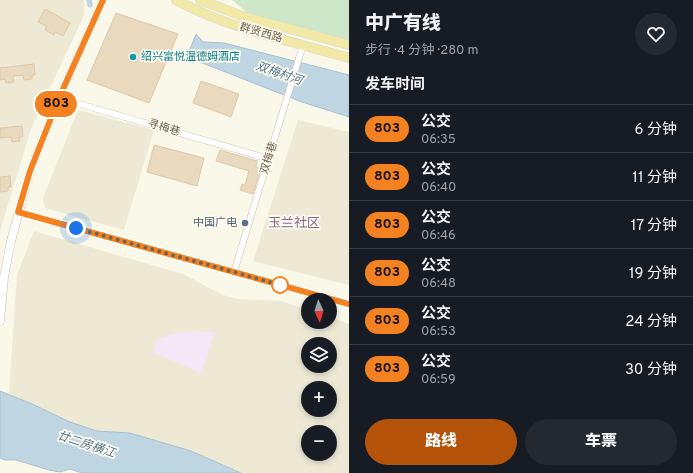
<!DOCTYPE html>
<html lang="zh">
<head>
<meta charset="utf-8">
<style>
  body { margin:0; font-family:Overpass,"Noto Sans SC",sans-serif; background:#242831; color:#f1f3f6; height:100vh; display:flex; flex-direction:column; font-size:15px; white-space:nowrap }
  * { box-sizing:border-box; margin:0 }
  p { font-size:13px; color:#9ea1a6 }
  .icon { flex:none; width:22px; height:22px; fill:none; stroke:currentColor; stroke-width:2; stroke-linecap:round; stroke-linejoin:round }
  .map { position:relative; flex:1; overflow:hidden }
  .panel { display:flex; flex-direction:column; background:#171b24; width:344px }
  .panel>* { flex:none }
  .badge { padding:0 8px; border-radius:13px; font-size:14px; line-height:26px }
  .needle { width:26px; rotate:176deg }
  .fabs { position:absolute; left:301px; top:293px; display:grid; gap:8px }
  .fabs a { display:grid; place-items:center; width:36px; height:36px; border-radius:50%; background:#171b24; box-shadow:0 2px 6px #0003; font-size:20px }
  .you { position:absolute; width:20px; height:20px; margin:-10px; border:3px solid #fff; border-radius:50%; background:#1a73e8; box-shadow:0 0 0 6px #1a73e833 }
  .map>.badge { position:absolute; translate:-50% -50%; box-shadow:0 0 0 2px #fff }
  h2 { padding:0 16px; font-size:15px; line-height:36px }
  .round { display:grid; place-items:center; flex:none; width:42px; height:42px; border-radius:21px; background:#242831 }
  .summary { display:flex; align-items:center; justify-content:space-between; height:68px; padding:0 16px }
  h1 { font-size:19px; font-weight:800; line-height:30px }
  .primary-button { display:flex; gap:8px; margin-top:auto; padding:8px 16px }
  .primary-button a { flex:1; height:46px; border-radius:24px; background:#b45309; color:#fff; font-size:16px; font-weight:800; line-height:46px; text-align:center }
  .primary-button a+a { background:#242831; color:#f1f3f6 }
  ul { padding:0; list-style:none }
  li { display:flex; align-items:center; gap:12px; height:48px; padding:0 16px; border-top:1px solid #363941 }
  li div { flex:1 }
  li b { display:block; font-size:15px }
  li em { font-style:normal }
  li .badge { min-width:44px; font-weight:700; text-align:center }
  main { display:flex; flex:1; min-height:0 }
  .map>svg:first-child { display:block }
  .residential { fill:#eee9d5; fill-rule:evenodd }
  .education { fill:#f5e6f7 }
  .green { fill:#cee7c9 }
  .water { fill:#bfd5e2; stroke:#a7c1d3 }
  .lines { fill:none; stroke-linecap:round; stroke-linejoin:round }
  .canal { stroke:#bfd5e2; stroke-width:5.5 }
  .building { fill:#e8d9bf; stroke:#dec9a6 }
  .street-casing { stroke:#c9c0ad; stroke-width:7 }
  .secondary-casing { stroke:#c9bfa9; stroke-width:9 }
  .primary-casing { stroke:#dad7d1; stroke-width:10 }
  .street { stroke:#fff; stroke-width:6 }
  .secondary { stroke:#fff; stroke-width:8 }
  .primary { stroke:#f2e9a9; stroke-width:9 }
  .street-bridge-casing { stroke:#c9c0ad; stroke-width:7; stroke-linecap:butt }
  .street-bridge { stroke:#fff; stroke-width:6 }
  .line-casing { stroke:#fff; stroke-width:9 }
  .line { stroke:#f58220; stroke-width:6 }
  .walk { stroke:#72644f; stroke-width:4; stroke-dasharray:0 7.2 }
  .culture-dot { fill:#0f9aa8; stroke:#fdfbef; stroke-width:1.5 }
  .service-dot { fill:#5c6f8a; stroke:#fdfbef; stroke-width:1.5 }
  .stop-dot { fill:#fff; stroke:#f58220; stroke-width:2 }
  .labels { text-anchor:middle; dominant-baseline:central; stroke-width:3.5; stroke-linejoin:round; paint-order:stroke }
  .street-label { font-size:11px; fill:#72644f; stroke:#fdfbef }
  .culture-label { font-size:11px; fill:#0d838f; stroke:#fdfbef; text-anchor:start }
  .service-label { font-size:11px; fill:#4e5e75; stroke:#fdfbef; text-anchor:end }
  .water-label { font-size:12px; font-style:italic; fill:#527790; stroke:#fdfbef }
  .quarter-label { font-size:13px; fill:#8b678e; stroke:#fdfbef }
</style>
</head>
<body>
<main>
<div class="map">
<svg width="349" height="473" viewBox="0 0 349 473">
  <rect width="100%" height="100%" fill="#faf8e9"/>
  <!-- residential -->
  <path class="residential" d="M 0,0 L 84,0 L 84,15 L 31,129 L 0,231 Z
    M 78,110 L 154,130 L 124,230 L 45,208 L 43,198 Z
    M 298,120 L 349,132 L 349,285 L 253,261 Z
    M 34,231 L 183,274 L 223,295 L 238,299 L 281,301 L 308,310 L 308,322 L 330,322 L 330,317 L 349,324 L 349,473 L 241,473 L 191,451 L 130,433 L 97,431 L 70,422 L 30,403 L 9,394 L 17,275 ZM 308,344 L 330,344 L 330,366 L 308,366 ZM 308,388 L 330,388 L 330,410 L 308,410 ZM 308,432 L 330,432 L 330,454 L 308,454 Z"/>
  <!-- education -->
  <path class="education" d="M 200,331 L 215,333 L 201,373 L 153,352 L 157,339 L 181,332 Z"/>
  <!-- green -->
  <path class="green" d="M 232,0 L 349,0 L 349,42 L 251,16 Z"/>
  <!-- water -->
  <path class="water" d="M 196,34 L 203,42 L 224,43 L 349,75 L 349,117 L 302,102 L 187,57 Z
    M 0,391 L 30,403 L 70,422 L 97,431 L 130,433 L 191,451 L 241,473 L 82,473 L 70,469 L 60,472 L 49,470 L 16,460 L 5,460 L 0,458 Z"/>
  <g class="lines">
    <!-- canal -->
    <path class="canal" d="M 89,0 L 90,5"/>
  </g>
  <!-- building -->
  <path class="building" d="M 45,9 L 70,23 L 63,36 L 55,32 L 54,35 L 45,30 L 47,26 L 38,22 Z
    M 116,13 L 178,34 L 149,103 L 87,80 Z
    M 34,64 L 35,75 L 32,75 L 32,79 L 24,80 L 23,75 L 13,76 L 14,82 L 6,83 L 5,79 L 0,80 L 0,68 Z
    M 201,81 L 239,94 L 231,117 L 193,103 Z
    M 22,126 L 23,137 L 19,137 L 20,141 L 12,142 L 11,137 L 0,138 L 0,128 Z
    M 154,145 L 204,158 L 197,186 L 147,172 Z
    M 220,150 L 257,161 L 256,167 L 261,169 L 253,194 L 240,190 L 242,184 L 245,185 L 249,171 L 216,161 Z
    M 10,176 L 11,187 L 8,187 L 8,191 L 0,192 L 0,177 Z"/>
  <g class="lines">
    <!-- street casing -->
    <g class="street-casing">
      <path id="street" d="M 299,58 L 303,45
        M 59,98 L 269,159
        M 18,212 L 349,304
        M 234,272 L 286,101"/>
    </g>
    <!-- secondary casing -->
    <g class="secondary-casing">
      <path id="secondary" d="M 0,321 L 4,277 L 11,241 L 30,171 L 59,98 L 103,0"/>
    </g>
    <!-- primary casing -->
    <g class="primary-casing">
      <path id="primary" d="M 176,0 C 230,29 291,41 349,58
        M 200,0 L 242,16 L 349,45"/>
    </g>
    <!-- street -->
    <use href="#street" class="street"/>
    <!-- secondary -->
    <use href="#secondary" class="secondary"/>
    <!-- primary -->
    <use href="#primary" class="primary"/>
    <!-- street-bridge casing -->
    <g class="street-bridge-casing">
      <path id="street-bridge" d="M 286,101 L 299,58"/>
    </g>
    <!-- street-bridge -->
    <use href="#street-bridge" class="street-bridge"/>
  </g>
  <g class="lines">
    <!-- line casing -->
    <g class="line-casing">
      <path id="line" d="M 103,0 L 59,98 L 30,171 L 18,212 L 349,304"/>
    </g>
    <!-- line -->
    <use href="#line" class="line"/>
    <!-- walk -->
    <path class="walk" d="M 76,228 L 280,285"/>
  </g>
  <!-- markers -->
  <circle class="culture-dot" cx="133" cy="57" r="4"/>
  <circle class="service-dot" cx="245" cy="223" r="4"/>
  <circle class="stop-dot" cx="280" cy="285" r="8"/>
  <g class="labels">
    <!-- street labels -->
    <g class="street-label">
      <text transform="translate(261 33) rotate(16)">群贤西路</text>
      <text transform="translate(164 128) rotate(16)">寻梅巷</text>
      <text transform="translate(269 158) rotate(-73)">双梅巷</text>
    </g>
    <!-- culture labels -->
    <g class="culture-label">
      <text x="141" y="57">绍兴富悦温德姆酒店</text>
    </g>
    <!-- service labels -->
    <g class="service-label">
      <text x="237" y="223">中国广电</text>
    </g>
    <!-- water labels -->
    <g class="water-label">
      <text transform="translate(279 74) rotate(19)">双梅村河</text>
      <text transform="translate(86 445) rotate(18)">廿二房横江</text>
    </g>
    <!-- quarter labels -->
    <g class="quarter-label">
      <text x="294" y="224">玉兰社区</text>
    </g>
  </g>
</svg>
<div class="fabs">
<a><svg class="needle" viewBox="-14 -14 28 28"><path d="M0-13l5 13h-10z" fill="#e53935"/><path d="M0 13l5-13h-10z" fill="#9ea1a6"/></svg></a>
<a><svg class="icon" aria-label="layers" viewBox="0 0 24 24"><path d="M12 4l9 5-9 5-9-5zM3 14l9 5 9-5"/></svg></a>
<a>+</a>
<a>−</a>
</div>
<div class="you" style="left:76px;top:228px"></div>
<b class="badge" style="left:56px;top:104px;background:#f58220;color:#111">803</b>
</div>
<section class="panel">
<div class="summary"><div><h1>中广有线</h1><p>步行 · 4 分钟 · 280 m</p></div><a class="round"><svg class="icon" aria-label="heart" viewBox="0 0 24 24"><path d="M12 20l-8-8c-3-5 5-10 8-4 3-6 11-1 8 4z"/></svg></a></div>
<h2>发车时间</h2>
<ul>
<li><span class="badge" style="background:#f58220;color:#111">803</span><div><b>公交</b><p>06:35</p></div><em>6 分钟</em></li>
<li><span class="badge" style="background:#f58220;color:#111">803</span><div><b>公交</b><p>06:40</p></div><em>11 分钟</em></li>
<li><span class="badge" style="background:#f58220;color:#111">803</span><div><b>公交</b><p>06:46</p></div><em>17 分钟</em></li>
<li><span class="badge" style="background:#f58220;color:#111">803</span><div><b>公交</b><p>06:48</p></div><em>19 分钟</em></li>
<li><span class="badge" style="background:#f58220;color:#111">803</span><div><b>公交</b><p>06:53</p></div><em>24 分钟</em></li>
<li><span class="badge" style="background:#f58220;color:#111">803</span><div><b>公交</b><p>06:59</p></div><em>30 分钟</em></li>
</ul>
<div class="primary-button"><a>路线</a><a>车票</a></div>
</section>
</main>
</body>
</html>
